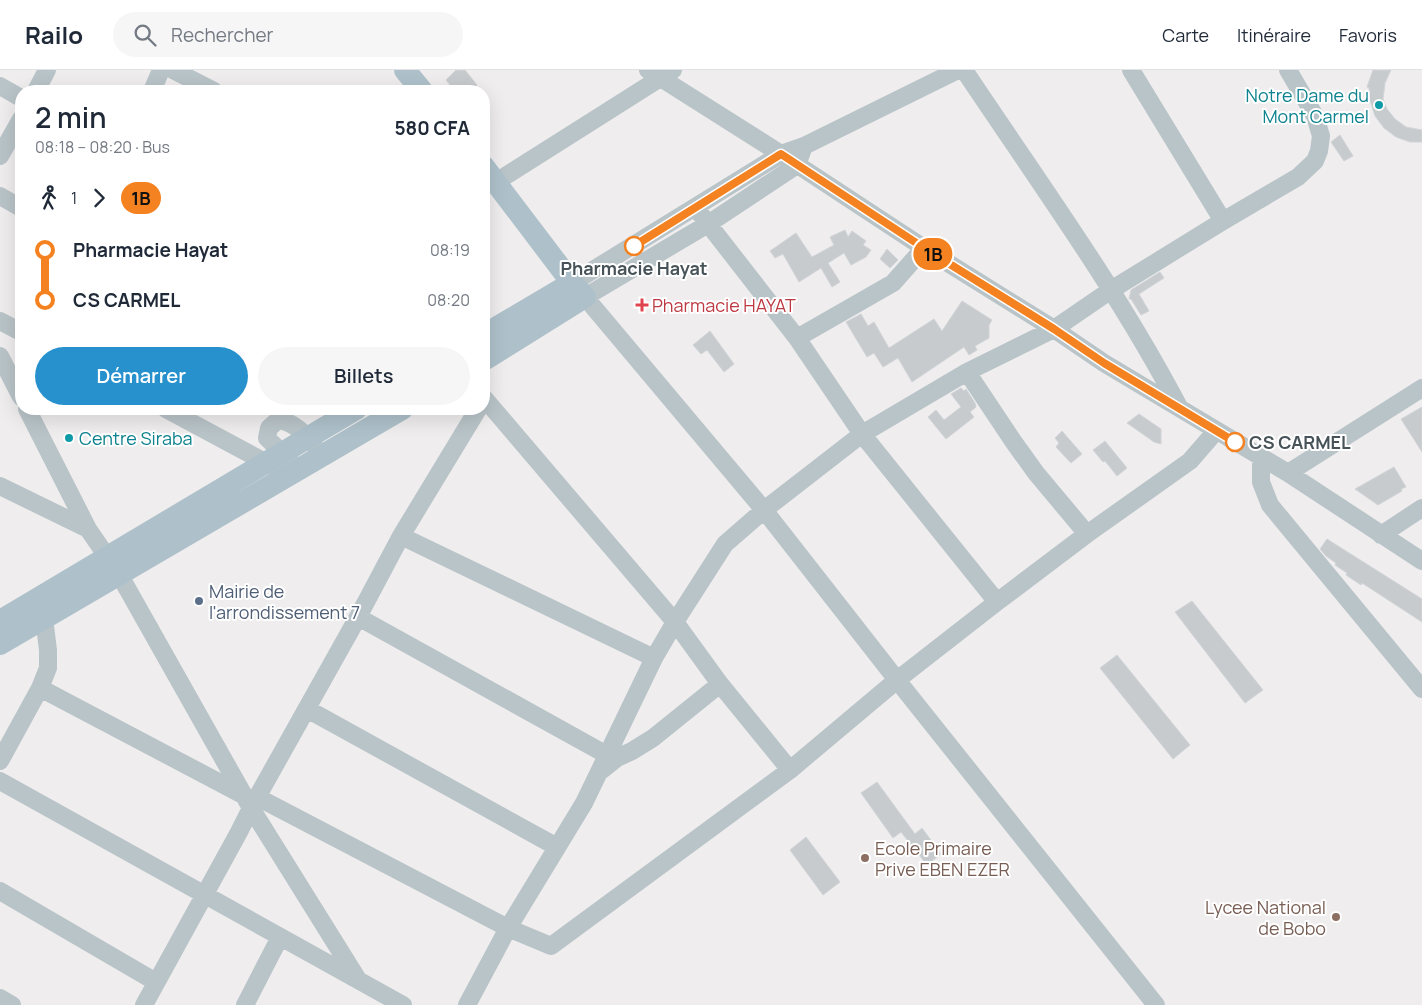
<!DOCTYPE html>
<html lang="fr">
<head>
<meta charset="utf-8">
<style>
  body { margin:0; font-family:Manrope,sans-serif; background:#f6f6f7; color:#1f2937; height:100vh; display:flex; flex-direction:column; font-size:19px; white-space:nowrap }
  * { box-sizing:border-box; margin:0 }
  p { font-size:16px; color:#747a83 }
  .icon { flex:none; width:28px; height:28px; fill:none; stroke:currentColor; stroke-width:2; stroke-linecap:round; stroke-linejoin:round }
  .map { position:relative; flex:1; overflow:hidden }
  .side { position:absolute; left:15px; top:15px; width:475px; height:330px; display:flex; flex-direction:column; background:#fff; border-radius:20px; box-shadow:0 5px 20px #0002 }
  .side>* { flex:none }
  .badge { padding:0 10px; border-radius:16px; font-size:18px; line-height:32px }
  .map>.badge { position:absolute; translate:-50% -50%; box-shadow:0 0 0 2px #fff }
  .legs { display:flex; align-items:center; gap:8px; height:55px; padding:0 20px; font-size:16px }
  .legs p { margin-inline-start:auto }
  .overview { display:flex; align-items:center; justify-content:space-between; height:85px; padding:0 20px }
  h1 { font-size:28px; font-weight:600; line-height:38px }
  .action { display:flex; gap:10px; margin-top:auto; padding:10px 20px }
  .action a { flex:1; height:58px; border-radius:30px; background:#2791ce; color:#fff; font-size:20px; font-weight:600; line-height:58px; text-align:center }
  .action a+a { background:#f6f6f7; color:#1f2937 }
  ul { padding:0 20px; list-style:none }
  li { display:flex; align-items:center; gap:18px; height:50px; font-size:19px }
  li i { display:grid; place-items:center; width:8px; height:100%; margin:0 6px; background:currentColor }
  li i::after { content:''; width:12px; height:12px; margin:-6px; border:4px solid; border-radius:50%; background:#fff }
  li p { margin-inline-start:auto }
  li:first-child i { background:linear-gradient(#0000 50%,currentColor 0) }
  li:last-child i { background:linear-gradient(currentColor 50%,#0000 0) }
  header { display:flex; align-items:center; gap:30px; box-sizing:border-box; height:70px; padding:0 25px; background:#fff; border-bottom:1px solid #e0e1e3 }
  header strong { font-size:24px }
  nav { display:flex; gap:28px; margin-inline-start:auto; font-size:18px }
  .search { width:350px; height:45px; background:#f6f6f7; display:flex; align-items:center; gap:12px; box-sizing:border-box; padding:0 18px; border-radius:28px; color:#747a83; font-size:19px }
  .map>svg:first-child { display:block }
  .building { fill:#c7cbce; stroke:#d1d4d8 }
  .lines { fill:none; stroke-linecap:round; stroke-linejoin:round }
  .minor { stroke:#b9c4c8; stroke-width:18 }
  .major { stroke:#aec1ca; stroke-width:22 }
  .line-1-casing { stroke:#fff; stroke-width:11 }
  .line-1 { stroke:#f58220; stroke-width:8 }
  .culture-dot { fill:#0f9aa8; stroke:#fff; stroke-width:2 }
  .stop-1-dot { fill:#fff; stroke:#f58220; stroke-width:2.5 }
  .health-dot { fill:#e0444e; stroke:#fff; stroke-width:2 }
  .service-dot { fill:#5c6f8a; stroke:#fff; stroke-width:2 }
  .education-dot { fill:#8d6e63; stroke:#fff; stroke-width:2 }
  .labels { text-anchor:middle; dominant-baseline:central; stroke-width:4; stroke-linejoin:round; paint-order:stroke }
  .culture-label { font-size:18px; fill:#0d838f; stroke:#fff; text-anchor:end }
  .stop-label { font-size:18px; font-weight:bold; fill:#475358; stroke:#fff }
  .health-label { font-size:18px; fill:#be3a42; stroke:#fff; text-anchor:start }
  .service-label { font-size:18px; fill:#4e5e75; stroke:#fff; text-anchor:start }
  .education-label { font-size:18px; fill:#785e54; stroke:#fff; text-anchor:start }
</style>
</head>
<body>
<header>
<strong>Railo</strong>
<div class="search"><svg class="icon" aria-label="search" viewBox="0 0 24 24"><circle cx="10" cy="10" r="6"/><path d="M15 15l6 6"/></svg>Rechercher</div>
<nav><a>Carte</a><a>Itinéraire</a><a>Favoris</a></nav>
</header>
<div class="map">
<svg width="1422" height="935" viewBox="0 0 1422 935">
  <rect width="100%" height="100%" fill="#efeded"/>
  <!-- building -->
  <path class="building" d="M 456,0 L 465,0 L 477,15 L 470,21 L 455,21 L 446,10 Z
    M 1373,0 L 1391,0 L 1385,13 L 1383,29 L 1387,39 L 1395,49 L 1406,57 L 1422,60 L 1422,72 L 1410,72 L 1396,67 L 1384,58 L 1375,46 L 1369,27 L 1369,18 L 1367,17 Z
    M 1340,65 L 1353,86 L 1344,91 L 1331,72 Z
    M 845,160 L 848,167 L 852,161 L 866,171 L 863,175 L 871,180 L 866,187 L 851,195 L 844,183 L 828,193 L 840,212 L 832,217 L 821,198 L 799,212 L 783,184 L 775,188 L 770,181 L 796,163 L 812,187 L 834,175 L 830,167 Z
    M 887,179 L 898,190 L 890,198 L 880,189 Z
    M 1160,202 L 1164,208 L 1139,224 L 1149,241 L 1141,245 L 1131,229 L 1129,229 L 1131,220 Z
    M 962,231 L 992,250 L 989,255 L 989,268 L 975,276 L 977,280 L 969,285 L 964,277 L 912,312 L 898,288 L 883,297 L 874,283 L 867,287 L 846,252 L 861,244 L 868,256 L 874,252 L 889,278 L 934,249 L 942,261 Z
    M 710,261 L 734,294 L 724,302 L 707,280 L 701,284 L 693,275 Z
    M 961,318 L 964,321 L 966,319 L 975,333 L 976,337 L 970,342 L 974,347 L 946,369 L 928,347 L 936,340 L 944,350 L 961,337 L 951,324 Z
    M 1422,337 L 1422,382 L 1401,349 Z
    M 1139,344 L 1161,359 L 1161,374 L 1154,372 L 1127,353 Z
    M 1062,361 L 1082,384 L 1071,393 L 1056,377 L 1059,373 L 1055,368 Z
    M 1105,371 L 1127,398 L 1117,406 L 1105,391 L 1103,392 L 1093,380 Z
    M 1394,397 L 1406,417 L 1401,419 L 1402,421 L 1378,435 L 1355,419 Z
    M 1327,469 L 1422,529 L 1422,552 L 1362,513 L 1361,515 L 1346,505 L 1347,503 L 1335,495 L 1336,493 L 1326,486 L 1320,479 Z
    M 1192,531 L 1263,620 L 1245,633 L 1175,542 Z
    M 1117,585 L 1190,675 L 1173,689 L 1100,598 Z
    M 877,712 L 915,764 L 922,758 L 941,784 L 927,795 L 901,762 L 893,768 L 861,723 Z
    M 806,767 L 840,812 L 823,825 L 790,780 Z"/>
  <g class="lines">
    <!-- minor -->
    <path class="minor" d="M 173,0 L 214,21
      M 648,0 L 781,84 L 924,178 L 1054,259 L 1104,293 L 1288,403 L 1422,491
      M 964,0 C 1038,111 1117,219 1179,337
      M 1131,0 L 1223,151
      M 0,16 L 21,28
      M 36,21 L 47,0
      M 152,21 L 161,0
      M 804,76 L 797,95 L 708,154 L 585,227 L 764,440 L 897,610 L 1156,935
      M 0,86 L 21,49
      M 496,112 L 673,0
      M 0,126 L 21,138
      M 695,137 L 797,268 L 862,364 L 997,532
      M 572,213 L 781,84 L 804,76 L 958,0
      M 0,251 L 21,262
      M 797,268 L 893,213 L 924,178
      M 0,286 L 21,327
      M 967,302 L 1013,371 L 1036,403 L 1087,464
      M 484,328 L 675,552 L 720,614 L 790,700
      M 27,339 L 88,459 L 119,504 L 251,738 L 357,908
      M 166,339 L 274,397
      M 1261,389 L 1261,412 L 1270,435 L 1422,619
      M 291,392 L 267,368 L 269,358 L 278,350 C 293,351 305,364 314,375
      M 1288,403 L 1422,318
      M 0,416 L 88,459
      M 1381,465 L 1422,438
      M 401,466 L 654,588
      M 358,547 L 607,685
      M 40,618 L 243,725
      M 307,639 L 557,777
      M 0,691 L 40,618 L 48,598 L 48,580 L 44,548
      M 602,700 L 617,688 L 632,681 L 653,668 L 720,614
      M 0,711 L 403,935
      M 257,727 L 508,858 L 551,876 L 790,700 L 897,610 L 997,532 L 1087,464 L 1190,391 L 1216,361
      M 0,821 L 156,912
      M 0,928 L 12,935
      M 144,935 L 239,762 L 251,738 L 358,547 L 401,466 L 478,339
      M 245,935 L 280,867
      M 467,935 L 508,858 L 584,733 L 654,588 L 675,552 L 725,474 L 764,440 L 862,364 L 967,302 L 1054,259 L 1111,220 L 1223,151 L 1298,107 L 1315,91 L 1319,81 L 1321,66 L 1315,46 L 1288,0"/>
    <!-- major -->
    <path class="major" d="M 405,0 L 422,21
      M 484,97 L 572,213 L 585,227 L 484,290
      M 484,265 L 572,213
      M 0,551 L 356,339
      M 0,574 L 402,339"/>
  </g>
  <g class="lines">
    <!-- line-1 casing -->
    <g class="line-1-casing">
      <path id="line-1" d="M 634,176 L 781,84 L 924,178 L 1054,259 L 1104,293 L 1235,372"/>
    </g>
    <!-- line-1 -->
    <use href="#line-1" class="line-1"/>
  </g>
  <!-- markers -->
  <g class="culture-dot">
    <circle cx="1379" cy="35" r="5"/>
    <circle cx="69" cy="368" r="5"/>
  </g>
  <g class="stop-1-dot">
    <circle cx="634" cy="176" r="9"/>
    <circle cx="1235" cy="372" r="9"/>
  </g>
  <path class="health-dot" d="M639.5 227.5h5v5h5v5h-5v5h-5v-5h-5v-5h5z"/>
  <circle class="service-dot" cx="199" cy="531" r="5"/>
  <g class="education-dot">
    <circle cx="865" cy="788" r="5"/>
    <circle cx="1336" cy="847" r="5"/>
  </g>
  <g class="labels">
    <!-- culture labels -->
    <g class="culture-label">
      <text x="1369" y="25">Notre Dame du<tspan x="1369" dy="21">Mont Carmel</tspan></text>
      <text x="79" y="368" text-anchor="start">Centre Siraba</text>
    </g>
    <!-- stop labels -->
    <g class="stop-label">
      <text x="634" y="198">Pharmacie Hayat</text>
      <text x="1249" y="372" text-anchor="start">CS CARMEL</text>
    </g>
    <!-- health labels -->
    <g class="health-label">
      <text x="652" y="235">Pharmacie HAYAT</text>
    </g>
    <!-- service labels -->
    <g class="service-label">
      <text x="209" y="521">Mairie de<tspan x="209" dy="21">l'arrondissement 7</tspan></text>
    </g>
    <!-- education labels -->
    <g class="education-label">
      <text x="875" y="778">Ecole Primaire<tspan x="875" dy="21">Prive EBEN EZER</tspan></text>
      <text x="1326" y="837" text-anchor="end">Lycee National<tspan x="1326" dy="21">de Bobo</tspan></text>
    </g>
  </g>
</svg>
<b class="badge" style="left:933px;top:184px;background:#f58220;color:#111">1B</b>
<section class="side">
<div class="overview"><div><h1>2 min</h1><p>08:18 – 08:20 · Bus</p></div><b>580 CFA</b></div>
<div class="legs"><svg class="icon" aria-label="walk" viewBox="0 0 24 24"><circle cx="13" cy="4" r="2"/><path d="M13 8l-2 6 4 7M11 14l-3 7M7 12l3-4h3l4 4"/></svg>1<svg class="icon" aria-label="forward" viewBox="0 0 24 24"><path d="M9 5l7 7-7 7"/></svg><b class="badge" style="background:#f58220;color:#111">1B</b></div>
<ul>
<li><i style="color:#f58220"></i><b>Pharmacie Hayat</b><p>08:19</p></li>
<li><i style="color:#f58220"></i><b>CS CARMEL</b><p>08:20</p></li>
</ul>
<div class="action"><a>Démarrer</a><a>Billets</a></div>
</section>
</div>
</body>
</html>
